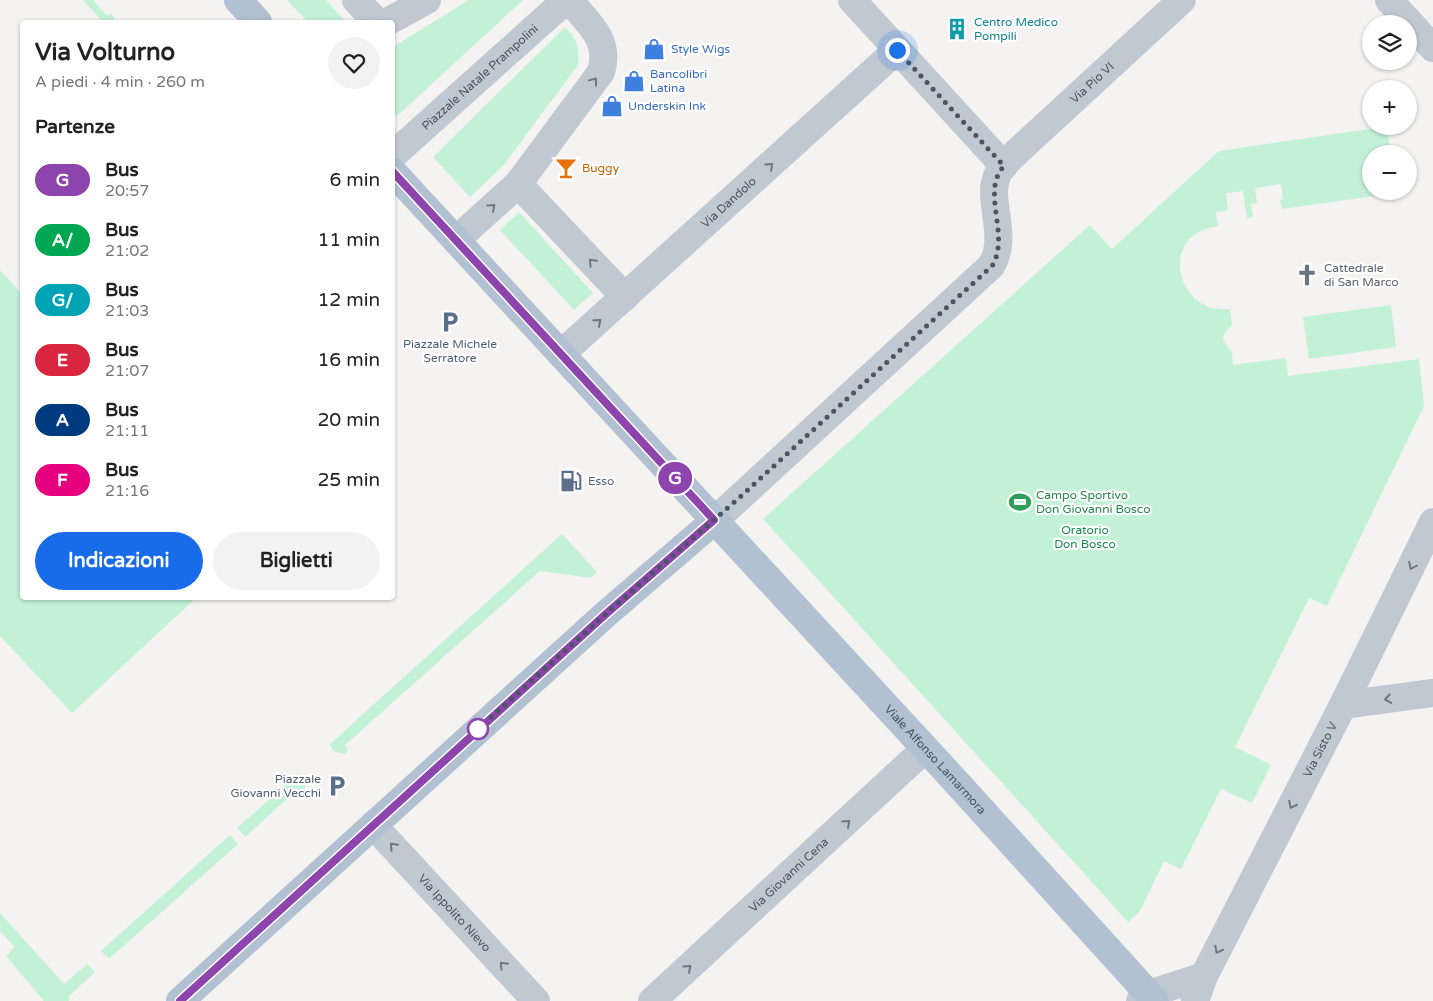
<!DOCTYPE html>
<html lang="it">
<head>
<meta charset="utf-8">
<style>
  body { margin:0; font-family:"Varela Round",sans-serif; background:#f2f2f2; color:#222; height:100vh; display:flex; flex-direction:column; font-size:19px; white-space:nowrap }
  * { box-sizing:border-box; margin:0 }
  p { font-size:16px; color:#767676 }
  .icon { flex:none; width:28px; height:28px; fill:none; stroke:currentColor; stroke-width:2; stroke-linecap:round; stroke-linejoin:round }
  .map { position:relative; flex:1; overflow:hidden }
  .side { position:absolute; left:20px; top:20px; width:375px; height:580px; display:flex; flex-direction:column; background:#fff; border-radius:5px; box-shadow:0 1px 4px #0004 }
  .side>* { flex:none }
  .badge { padding:0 10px; border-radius:16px; font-size:18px; line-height:32px }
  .buttons { position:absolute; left:1362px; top:15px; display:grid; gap:10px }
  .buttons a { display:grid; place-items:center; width:55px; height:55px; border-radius:50%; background:#fff; box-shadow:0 1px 4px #0004; font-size:25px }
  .you { position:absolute; width:25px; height:25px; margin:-12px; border:4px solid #fff; border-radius:50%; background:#1a73e8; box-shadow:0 0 0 8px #1a73e833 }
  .map>.badge { position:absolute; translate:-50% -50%; box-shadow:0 0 0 2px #fff }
  h2 { padding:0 15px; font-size:19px; line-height:45px }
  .round { display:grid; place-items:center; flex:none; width:52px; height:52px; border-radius:26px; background:#f2f2f2 }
  .summary { display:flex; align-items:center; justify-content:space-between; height:85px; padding:0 15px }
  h1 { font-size:24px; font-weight:700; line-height:38px }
  .cta { display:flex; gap:10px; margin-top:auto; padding:10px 15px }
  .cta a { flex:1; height:58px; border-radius:30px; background:#186ce9; color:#fff; font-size:20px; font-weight:700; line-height:58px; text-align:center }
  .cta a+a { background:#f2f2f2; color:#222 }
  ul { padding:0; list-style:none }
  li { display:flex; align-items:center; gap:15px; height:60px; padding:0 15px }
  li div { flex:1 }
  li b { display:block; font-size:19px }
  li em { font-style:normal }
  li .badge { min-width:55px; font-weight:700; text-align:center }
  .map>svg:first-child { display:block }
  .green { fill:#c2f1d6 }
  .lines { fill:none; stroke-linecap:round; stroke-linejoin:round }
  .minor { stroke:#c0c9d2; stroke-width:28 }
  .major { stroke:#b2c1d1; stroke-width:28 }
  .oneway { stroke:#6d7883 }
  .line-casing { stroke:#fff; stroke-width:11 }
  .line { stroke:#8e44ad; stroke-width:8 }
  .walk { stroke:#495561; stroke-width:5; stroke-dasharray:0 9 }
  .stop-dot { fill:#fff; stroke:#8e44ad; stroke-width:2.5 }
  .labels { text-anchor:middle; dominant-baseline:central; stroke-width:4.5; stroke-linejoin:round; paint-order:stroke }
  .culture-label { font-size:12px; fill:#0d838f; stroke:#fff; text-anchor:start }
  .shop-label { font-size:12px; fill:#366cbe; stroke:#fff; text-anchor:start }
  .street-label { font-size:12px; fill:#495561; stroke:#fff }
  .food-label { font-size:12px; fill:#c56008; stroke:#fff; text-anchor:start }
  .worship-label { font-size:12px; fill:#5b616d; stroke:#fff; text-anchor:start }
  .service-label { font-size:12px; fill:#4e5e75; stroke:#fff }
  .leisure-label { font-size:12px; fill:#27864d; stroke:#fff; text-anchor:start }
  .park-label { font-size:12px; fill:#168652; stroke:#fff }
</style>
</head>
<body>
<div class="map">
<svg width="1433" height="1001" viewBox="0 0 1433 1001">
  <rect width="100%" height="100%" fill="#f5f2f2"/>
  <!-- green -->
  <path class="green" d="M 83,0 L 93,0 L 107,16 L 111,13 L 116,22 L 103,22 Z
    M 287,0 L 326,0 L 346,22 L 308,22 Z
    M 469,0 L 523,0 L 397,116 L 393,111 L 393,47 Z
    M 565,27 C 578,40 579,48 578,65 L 503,166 L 470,197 L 433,157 Z
    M 1376,128 L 1376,130 L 1387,128 L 1391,154 L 1371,154 L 1371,191 L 1396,191 L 1396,193 L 1282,209 L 1280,200 L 1283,199 L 1281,184 L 1255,188 L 1257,203 L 1251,204 L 1253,217 L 1247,218 L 1243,191 L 1226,193 L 1228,211 L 1216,212 L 1218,226 C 1213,227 1207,228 1203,230 C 1163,247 1179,305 1218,309 C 1222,310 1226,309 1230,309 L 1232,325 L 1224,334 L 1223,340 L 1232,353 L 1233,365 L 1286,358 L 1288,376 L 1419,359 L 1424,406 L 1327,606 L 1309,598 L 1235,747 L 1271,765 L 1252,803 L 1221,789 L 1181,869 L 1164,861 L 1140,911 L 1128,922 L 763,519 L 1090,225 L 1112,249 L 1219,151 Z
    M 519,212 L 593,293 L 574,310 L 500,230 Z
    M 0,270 L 22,294 L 22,598 L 196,598 L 72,713 L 0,636 Z
    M 1391,305 L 1396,347 L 1309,359 L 1303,317 Z
    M 562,534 L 597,572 L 591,578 L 540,571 L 345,745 L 348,749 L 345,754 L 335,752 L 329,745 Z
    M 299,773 L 306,782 L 304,792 L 301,793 L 297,790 L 245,837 L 237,828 Z
    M 230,835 L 238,844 L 109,959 L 101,951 Z
    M 0,913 L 64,984 L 87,964 L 95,972 L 69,996 L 69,1001 L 44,1001 L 6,956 L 15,947 L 0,931 Z"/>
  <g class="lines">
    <!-- minor -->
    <g class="minor">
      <path d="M 356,0 L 377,22"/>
      <path d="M 852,0 L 1004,166"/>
      <path d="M 1389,0 L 1433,48"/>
      <path d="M 387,22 L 427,0"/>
      <path id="s1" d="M 392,156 L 566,0"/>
      <path d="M 518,184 L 625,297"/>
      <path d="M 456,240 L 518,184 L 601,72 C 611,40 588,23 569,0"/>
      <path id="s2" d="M 561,354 L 897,50"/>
      <path id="s3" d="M 714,521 L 991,266 C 1010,236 985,199 998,174 C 1002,165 1012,157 1019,150 L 1182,0"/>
      <path d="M 1343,705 L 1433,693"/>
      <path id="s4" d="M 373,825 L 536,1001"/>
      <path id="s5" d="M 652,1001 L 925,749"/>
      <path d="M 1140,1001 L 1148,994 L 1204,976"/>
      <path id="s6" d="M 1195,1001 L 1204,976 L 1343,705 L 1433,522"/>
    </g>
    <!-- major -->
    <g class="major">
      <path d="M 238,0 L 258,22"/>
      <path id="s7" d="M 392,171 L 948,773 L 1155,1001"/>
      <path d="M 180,1001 L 607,613 L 714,521"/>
    </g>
  </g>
  <!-- one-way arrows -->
  <defs><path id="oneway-chevron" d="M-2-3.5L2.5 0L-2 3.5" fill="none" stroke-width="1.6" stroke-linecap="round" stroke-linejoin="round" transform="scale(1.25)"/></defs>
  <g class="oneway">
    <use href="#oneway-chevron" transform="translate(594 81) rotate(-53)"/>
    <use href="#oneway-chevron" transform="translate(770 166) rotate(-42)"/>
    <use href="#oneway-chevron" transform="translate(492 207) rotate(-42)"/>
    <use href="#oneway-chevron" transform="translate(592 262) rotate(-134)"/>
    <use href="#oneway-chevron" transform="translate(598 322) rotate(-41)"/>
    <use href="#oneway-chevron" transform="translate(1412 566) rotate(116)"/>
    <use href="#oneway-chevron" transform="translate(1388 699) rotate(172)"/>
    <use href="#oneway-chevron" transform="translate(1292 805) rotate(117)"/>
    <use href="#oneway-chevron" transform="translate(847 823) rotate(-42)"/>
    <use href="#oneway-chevron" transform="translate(393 846) rotate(-133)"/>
    <use href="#oneway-chevron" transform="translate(1218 950) rotate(117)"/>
    <use href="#oneway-chevron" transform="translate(503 965) rotate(-133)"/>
    <use href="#oneway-chevron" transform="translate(688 968) rotate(-42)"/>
  </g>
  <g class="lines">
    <!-- line casing -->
    <g class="line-casing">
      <path id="line" d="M 180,1001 L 607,613 L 714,520 L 392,171"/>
    </g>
    <!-- line -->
    <use href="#line" class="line"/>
    <!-- walk -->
    <path class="walk" d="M 478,729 L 607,613 L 739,498 L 992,266 C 1011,235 980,192 1004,166 L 897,50"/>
  </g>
  <!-- icons -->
  <defs>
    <g id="building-bare" transform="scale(1.725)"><path d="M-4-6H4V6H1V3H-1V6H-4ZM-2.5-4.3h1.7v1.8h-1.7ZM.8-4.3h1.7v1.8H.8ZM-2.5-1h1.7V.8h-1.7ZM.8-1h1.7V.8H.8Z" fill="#0f9aa8" stroke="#fff" stroke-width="2.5" paint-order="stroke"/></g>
    <g id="shop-bare" transform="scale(1.725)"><path d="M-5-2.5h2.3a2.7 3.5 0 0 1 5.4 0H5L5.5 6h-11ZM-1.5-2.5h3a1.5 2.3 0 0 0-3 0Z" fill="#3f7fe0" stroke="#fff" stroke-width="2.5" paint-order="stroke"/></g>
    <g id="bar-bare" transform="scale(1.725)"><path d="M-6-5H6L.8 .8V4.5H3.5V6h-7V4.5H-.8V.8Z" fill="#e8710a" stroke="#fff" stroke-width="2.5" paint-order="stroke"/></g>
    <g id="church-bare" transform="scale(1.725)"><path d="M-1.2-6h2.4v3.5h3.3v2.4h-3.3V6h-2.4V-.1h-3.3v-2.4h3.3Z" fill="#6b7280" stroke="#fff" stroke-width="2.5" paint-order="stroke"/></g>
    <g id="parking-bare" transform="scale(1.725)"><path d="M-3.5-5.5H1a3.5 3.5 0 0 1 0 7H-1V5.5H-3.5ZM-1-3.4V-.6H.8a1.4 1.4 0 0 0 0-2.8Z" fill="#5c6f8a" stroke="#fff" stroke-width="2.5" paint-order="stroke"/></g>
    <g id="fuel-bare" transform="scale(1.725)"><path d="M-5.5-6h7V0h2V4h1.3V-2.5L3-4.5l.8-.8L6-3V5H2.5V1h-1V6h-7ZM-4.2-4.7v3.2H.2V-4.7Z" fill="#5c6f8a" stroke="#fff" stroke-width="2.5" paint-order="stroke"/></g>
    <g id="stadium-bare" transform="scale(1.725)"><path d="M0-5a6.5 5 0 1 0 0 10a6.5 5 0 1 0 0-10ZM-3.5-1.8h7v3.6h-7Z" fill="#2e9e5b" stroke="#fff" stroke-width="2.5" paint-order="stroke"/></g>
  </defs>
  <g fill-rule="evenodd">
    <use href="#building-bare" x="957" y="29"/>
    <use href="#shop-bare" x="654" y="49"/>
    <use href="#shop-bare" x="634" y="81"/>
    <use href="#shop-bare" x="612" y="106"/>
    <use href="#bar-bare" x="566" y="168"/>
    <use href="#church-bare" x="1307" y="275"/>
    <use href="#parking-bare" x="450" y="322"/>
    <use href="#fuel-bare" x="571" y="481"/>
    <use href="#stadium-bare" x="1020" y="502"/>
    <use href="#parking-bare" x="337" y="786"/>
  </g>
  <!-- markers -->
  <circle class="stop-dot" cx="478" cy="729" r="10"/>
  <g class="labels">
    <!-- culture labels -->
    <g class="culture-label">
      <text x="974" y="22">Centro Medico<tspan x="974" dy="14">Pompili</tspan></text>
    </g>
    <!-- shop labels -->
    <g class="shop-label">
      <text x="671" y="49">Style Wigs</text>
      <text x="650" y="74">Bancolibri<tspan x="650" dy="14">Latina</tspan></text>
      <text x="628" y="106">Underskin Ink</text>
    </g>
    <!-- street labels -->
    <g class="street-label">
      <text stroke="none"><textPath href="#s1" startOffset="118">Piazzale Natale Prampolini</textPath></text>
      <text stroke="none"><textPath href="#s3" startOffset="602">Via Pio VI</textPath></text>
      <text stroke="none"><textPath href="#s2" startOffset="226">Via Dandolo</textPath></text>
      <text stroke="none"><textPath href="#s6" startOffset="281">Via Sisto V</textPath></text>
      <text stroke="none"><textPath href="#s7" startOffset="801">Viale Alfonso Lamarmora</textPath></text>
      <text stroke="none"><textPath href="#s5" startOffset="186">Via Giovanni Cena</textPath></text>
      <text stroke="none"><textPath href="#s4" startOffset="120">Via Ippolito Nievo</textPath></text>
    </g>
    <!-- food labels -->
    <g class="food-label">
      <text x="582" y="168">Buggy</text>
    </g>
    <!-- worship labels -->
    <g class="worship-label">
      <text x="1324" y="268">Cattedrale<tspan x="1324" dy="14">di San Marco</tspan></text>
    </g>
    <!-- service labels -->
    <g class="service-label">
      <text x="450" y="344">Piazzale Michele<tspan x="450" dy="14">Serratore</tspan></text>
      <text x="588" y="481" text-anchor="start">Esso</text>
      <text x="321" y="779" text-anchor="end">Piazzale<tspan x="321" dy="14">Giovanni Vecchi</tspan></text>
    </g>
    <!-- leisure labels -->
    <g class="leisure-label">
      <text x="1036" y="495">Campo Sportivo<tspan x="1036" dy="14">Don Giovanni Bosco</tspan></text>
    </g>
    <!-- park labels -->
    <g class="park-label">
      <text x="1085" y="530">Oratorio<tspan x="1085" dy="14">Don Bosco</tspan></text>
    </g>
  </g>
</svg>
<div class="buttons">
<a><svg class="icon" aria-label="layers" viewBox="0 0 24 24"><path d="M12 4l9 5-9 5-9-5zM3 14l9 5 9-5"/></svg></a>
<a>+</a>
<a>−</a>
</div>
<div class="you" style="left:897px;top:50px"></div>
<b class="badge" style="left:675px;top:478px;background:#8e44ad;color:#fff">G</b>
<section class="side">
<div class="summary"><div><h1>Via Volturno</h1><p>A piedi · 4 min · 260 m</p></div><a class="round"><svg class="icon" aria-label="heart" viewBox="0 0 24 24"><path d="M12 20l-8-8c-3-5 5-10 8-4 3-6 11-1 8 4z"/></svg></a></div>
<h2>Partenze</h2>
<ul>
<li><span class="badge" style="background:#8e44ad;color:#fff">G</span><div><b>Bus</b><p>20:57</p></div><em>6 min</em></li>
<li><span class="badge" style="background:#00a651;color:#fff">A/</span><div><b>Bus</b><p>21:02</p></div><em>11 min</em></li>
<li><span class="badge" style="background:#00a3b4;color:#fff">G/</span><div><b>Bus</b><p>21:03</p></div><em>12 min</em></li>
<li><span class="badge" style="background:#d7263d;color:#fff">E</span><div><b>Bus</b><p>21:07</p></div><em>16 min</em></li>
<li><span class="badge" style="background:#003b80;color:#fff">A</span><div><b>Bus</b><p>21:11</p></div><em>20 min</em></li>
<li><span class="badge" style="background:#e6007e;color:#fff">F</span><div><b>Bus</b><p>21:16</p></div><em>25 min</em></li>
</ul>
<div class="cta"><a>Indicazioni</a><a>Biglietti</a></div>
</section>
</div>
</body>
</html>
